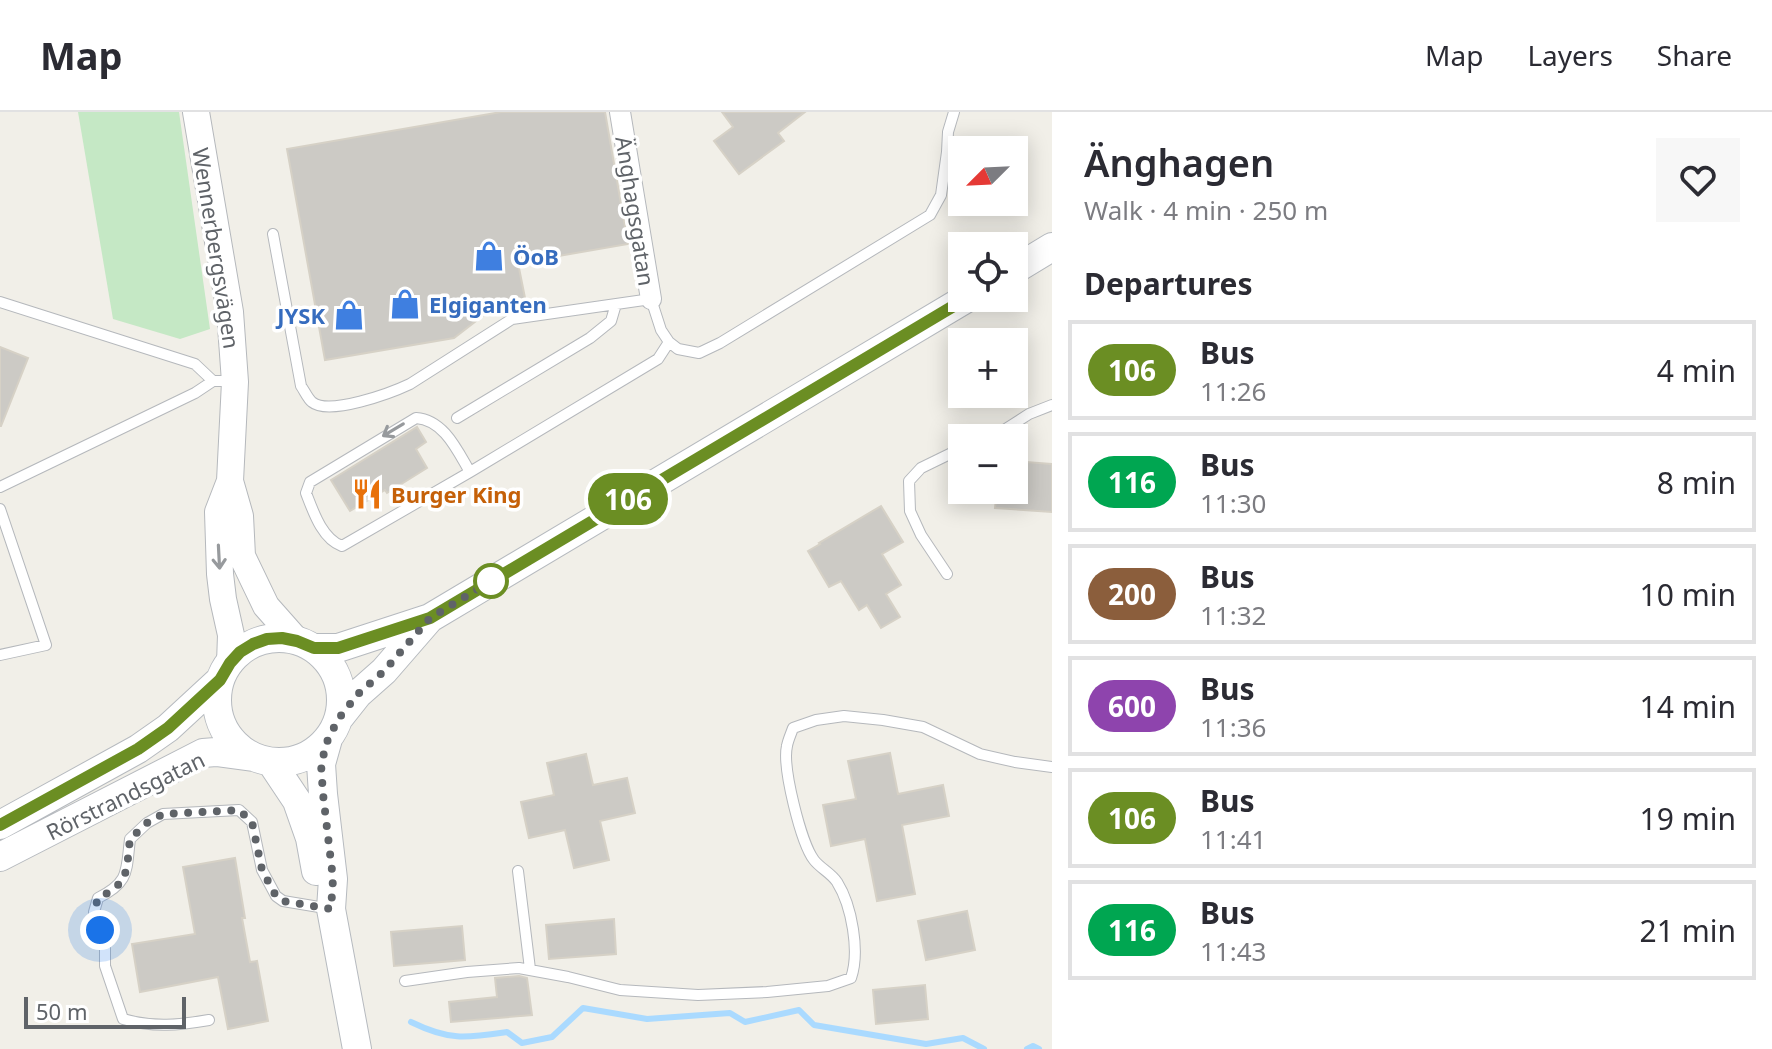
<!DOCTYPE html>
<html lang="en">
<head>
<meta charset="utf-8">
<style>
  body { margin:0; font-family:"Noto Sans",sans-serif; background:#f7f7f7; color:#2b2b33; height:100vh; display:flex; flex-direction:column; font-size:30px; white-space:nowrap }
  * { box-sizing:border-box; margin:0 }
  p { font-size:26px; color:#7c7c81 }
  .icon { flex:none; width:44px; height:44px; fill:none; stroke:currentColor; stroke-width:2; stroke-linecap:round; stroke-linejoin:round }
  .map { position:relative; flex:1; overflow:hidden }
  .sheet { display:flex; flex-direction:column; background:#fff; width:720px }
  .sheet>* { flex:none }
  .badge { padding:0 16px; border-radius:26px; font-size:28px; line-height:52px }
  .needle { width:52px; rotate:246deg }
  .buttons { position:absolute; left:948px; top:24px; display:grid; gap:16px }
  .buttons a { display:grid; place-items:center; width:80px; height:80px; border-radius:0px; background:#fff; box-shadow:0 4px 20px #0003; font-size:40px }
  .scale { position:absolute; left:24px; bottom:20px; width:162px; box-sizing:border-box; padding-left:8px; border:4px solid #5f6368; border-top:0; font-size:22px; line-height:28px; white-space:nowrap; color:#5f6368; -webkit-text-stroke:6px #fff; paint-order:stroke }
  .you { position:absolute; width:40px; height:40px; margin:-20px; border:6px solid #fff; border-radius:50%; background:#1a73e8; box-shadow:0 0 0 12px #1a73e833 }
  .map>.badge { position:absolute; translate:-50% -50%; box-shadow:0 0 0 4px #fff }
  h2 { padding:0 32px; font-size:30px; line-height:72px }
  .round { display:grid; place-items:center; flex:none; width:84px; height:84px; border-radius:0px; background:#f7f7f7 }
  .summary { display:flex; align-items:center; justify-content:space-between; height:136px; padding:0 32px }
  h1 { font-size:38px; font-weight:600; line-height:60px }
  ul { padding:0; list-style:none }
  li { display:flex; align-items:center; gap:24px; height:100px; margin:0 16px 12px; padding:0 16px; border:4px solid #e1e1e2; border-radius:0px }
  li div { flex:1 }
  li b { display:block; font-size:30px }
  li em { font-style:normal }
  li .badge { min-width:88px; font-weight:700; text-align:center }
  header { display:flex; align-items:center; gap:48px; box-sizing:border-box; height:112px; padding:0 40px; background:#fff; border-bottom:2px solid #e1e1e2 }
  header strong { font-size:38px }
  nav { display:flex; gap:44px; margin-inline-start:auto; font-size:28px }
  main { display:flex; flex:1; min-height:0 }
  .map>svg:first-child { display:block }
  .green { fill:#c5e8c5 }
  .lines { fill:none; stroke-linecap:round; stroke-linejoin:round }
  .stream { stroke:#aadaff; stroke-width:6 }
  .building { fill:#cccac5; stroke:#d6d1c6; stroke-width:2 }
  .service-casing { stroke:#b5b8bc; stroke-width:12 }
  .minor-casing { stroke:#b5b8bc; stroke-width:22 }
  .tertiary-casing { stroke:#b5b8bc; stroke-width:28 }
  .secondary-casing { stroke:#b6babf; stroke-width:30 }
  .service { stroke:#fff; stroke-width:10 }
  .minor { stroke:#fff; stroke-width:20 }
  .tertiary { stroke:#fff; stroke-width:26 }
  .secondary { stroke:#fff; stroke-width:28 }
  .oneway { stroke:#979a9d }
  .line-casing { stroke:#fff; stroke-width:18 }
  .line { stroke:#6b8e23; stroke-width:12 }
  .walk { stroke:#5f6368; stroke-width:8; stroke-dasharray:0 14.4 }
  .stop-dot { fill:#fff; stroke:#6b8e23; stroke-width:4 }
  .labels { text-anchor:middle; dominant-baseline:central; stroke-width:7; stroke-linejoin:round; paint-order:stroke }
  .street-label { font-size:22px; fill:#5f6368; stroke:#fff }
  .shop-label { font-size:22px; font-weight:bold; fill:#366cbe; stroke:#fff; text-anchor:start }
  .food-label { font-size:22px; font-weight:bold; fill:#c56008; stroke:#fff; text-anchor:start }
</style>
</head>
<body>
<header>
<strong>Map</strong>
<nav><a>Map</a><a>Layers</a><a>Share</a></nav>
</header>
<main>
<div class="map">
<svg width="1052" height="937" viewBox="0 0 1052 937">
  <rect width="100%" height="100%" fill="#f1efe8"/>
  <!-- green -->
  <path class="green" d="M 78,0 L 179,0 L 210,217 L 180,227 L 113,207 Z"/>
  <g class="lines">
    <!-- stream -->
    <path class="stream" d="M 411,910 C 450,929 466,926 507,920 L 522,931 L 552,925 L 583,896 L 647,907 L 730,901 L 745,910 L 799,898 L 814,913 L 926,932 L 963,926 L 984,937
      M 1027,937 L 1033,934 L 1039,937"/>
  </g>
  <!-- building -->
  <path class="building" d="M 501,0 L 605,0 L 628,132 L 518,151 L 526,191 L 493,196 L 454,226 L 325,248 L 287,37 Z
    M 722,0 L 805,0 L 778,21 L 784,29 L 739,62 L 714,29 L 733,15 Z
    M 0,235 L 28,246 L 1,314 L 0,314 Z
    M 417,315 L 426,330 L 416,337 L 427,356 L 387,381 L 385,378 L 350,399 L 331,368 Z
    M 1014,349 L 1052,352 L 1052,400 L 995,396 L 997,378 L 1014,378 Z
    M 881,394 L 903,430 L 882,442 L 901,473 L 886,482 L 900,505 L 881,516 L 867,493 L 859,498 L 841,469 L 829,475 L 808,439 L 820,432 L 819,431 Z
    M 890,641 L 898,682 L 943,673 L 949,704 L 902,713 L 915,782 L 877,789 L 865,727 L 831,734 L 823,693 L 856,687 L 848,649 Z
    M 586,642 L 593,673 L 627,666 L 635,701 L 600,709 L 609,748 L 574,756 L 565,718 L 529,726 L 521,690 L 554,683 L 547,651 Z
    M 235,746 L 245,806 L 242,806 L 250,850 L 257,849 L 268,909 L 228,917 L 218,865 L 140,880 L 132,832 L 195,822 L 183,755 Z
    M 967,799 L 975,838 L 926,848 L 918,809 Z
    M 614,807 L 616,842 L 549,847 L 546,813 Z
    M 462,814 L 465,848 L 394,854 L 391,820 Z
    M 519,864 L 527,866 L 532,903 L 451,910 L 449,890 L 497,885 L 495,866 Z
    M 925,873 L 928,907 L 876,912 L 873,878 Z"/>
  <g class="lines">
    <!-- service casing -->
    <g class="service-casing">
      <path id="service" d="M 273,122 L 301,274 C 304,278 308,287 312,290 C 329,304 391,281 410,272 L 512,207 L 651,187 L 661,218 L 669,230 L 678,237 L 699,241 L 720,231 L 930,103 L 941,83 L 947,40 L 948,20 L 954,0
        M 0,190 L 195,252 L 213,269
        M 457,306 L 590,226 L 611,209 L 616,192
        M 987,326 L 1001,320 L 1029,302 L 1052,293
        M 470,360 C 457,338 444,308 416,306 L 310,370 L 306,381 C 313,399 322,427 342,434 L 470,360 L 658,247 L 669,230
        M 0,375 L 195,281 L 213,269 L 233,269
        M 0,397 L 46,533 L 0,543
        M 947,462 L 921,423 L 910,399 L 909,369 L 921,356 L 962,336
        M 518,759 L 530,857
        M 405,869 L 467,860 L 519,856 L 568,865 L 620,878 L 698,883 L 767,880 L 828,874 L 851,866 C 860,840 852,794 837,770 C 831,761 820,756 814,748 C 801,731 782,655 787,634 C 788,628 791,622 793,616 L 816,608 L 844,604 L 883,608 L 923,615 L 980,642 L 1015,650 L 1052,655
        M 209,908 C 179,913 154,916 123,907 L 105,854 L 105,836 L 94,800 L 98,786 C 130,770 126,759 130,727 L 147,711 L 163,702 L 239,698 L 252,710 L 262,758 L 276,784 L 283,789 L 331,797"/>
    </g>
    <!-- minor casing -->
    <g class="minor-casing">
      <path id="minor" d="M 620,0 L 651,187"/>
    </g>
    <!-- tertiary casing -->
    <g class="tertiary-casing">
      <path id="tertiary" d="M 196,0 L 230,200 L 235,270 L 230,369 L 240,404 L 242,444 L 266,494 L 297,529
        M 230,551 L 231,523 L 223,487 L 220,462 L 218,400 L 230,369"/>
    </g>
    <!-- secondary casing -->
    <g class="secondary-casing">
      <path id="secondary" d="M 1014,158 L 1052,135
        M217 588a62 62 0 1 1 124 0a62 62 0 1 1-124 0Z
        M 314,536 L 338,536 L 430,506 L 967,186
        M 339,606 L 358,582 L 384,559 L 430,506
        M 328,627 L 321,652 L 323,682 L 333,767 L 331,797 L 357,937
        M 271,650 L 297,689 L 310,726 L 316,759
        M 0,713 L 138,637 L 168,616 L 220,568
        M 0,745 L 203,641 L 216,640 L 253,645"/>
    </g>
    <!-- service -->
    <use href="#service" class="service"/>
    <!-- minor -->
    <use href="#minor" class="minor"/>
    <!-- tertiary -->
    <use href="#tertiary" class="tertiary"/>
    <!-- secondary -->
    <use href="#secondary" class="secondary"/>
  </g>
  <!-- one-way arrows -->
  <defs><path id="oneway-shaft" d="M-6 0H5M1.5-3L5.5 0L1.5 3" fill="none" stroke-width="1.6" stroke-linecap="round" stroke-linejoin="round" transform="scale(2)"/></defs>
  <g class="oneway">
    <use href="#oneway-shaft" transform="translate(393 318) rotate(149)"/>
    <use href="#oneway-shaft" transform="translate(219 445) rotate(87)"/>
  </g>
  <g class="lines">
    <!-- line casing -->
    <g class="line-casing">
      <path id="line" d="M 0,713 L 138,637 L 168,616 L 220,568 L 230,551 L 240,540 L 253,532 L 267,527 L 282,526 L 297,529 L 314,536 L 338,536 L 430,506 L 967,186"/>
    </g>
    <!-- line -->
    <use href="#line" class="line"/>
    <!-- walk -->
    <path class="walk" d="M 100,818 L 94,800 L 98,786 C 130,771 126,759 130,727 L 147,711 L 163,702 L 239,698 L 252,710 L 262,758 L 276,784 L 283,789 L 331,797 L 333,767 L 323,682 L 321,652 L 328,627 L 339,606 L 358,582 L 384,559 L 430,506 L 503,462 L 491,469"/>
  </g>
  <!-- icons -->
  <defs>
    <g id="shop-bare" transform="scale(2.4)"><path d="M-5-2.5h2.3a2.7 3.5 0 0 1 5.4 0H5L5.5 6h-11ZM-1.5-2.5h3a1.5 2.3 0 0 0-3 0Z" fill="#3f7fe0" stroke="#fff" stroke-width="2.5" paint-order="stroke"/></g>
    <g id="restaurant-bare" transform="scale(2.4)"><path d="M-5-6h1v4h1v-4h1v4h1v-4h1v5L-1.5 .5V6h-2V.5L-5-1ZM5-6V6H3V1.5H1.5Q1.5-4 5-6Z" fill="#e8710a" stroke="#fff" stroke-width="2.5" paint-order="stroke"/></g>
  </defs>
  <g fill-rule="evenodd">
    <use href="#shop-bare" x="489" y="144"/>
    <use href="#shop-bare" x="405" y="192"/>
    <use href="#shop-bare" x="349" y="203"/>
    <use href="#restaurant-bare" x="367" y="382"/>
  </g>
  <!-- markers -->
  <circle class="stop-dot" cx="491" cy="469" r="16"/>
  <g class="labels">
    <!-- street labels -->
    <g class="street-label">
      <text transform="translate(636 99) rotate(81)">Änghagsgatan</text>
      <text transform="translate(217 136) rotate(81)">Wennerbergsvägen</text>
      <text transform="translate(125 683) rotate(-26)">Rörstrandsgatan</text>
    </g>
    <!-- shop labels -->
    <g class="shop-label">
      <text x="513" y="144">ÖoB</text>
      <text x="429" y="192">Elgiganten</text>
      <text x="325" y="203" text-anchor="end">JYSK</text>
    </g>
    <!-- food labels -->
    <g class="food-label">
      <text x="391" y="382">Burger King</text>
    </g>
  </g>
</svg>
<div class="buttons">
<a><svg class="needle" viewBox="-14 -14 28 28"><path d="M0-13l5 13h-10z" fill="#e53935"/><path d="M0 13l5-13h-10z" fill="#7c7c81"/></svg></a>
<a><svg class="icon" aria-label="locate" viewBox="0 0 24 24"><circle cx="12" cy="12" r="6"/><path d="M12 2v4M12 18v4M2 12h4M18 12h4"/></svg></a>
<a>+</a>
<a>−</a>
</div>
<div class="scale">50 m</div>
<div class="you" style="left:100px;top:818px"></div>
<b class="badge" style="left:628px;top:387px;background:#6b8e23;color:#fff">106</b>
</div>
<section class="sheet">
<div class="summary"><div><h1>Änghagen</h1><p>Walk · 4 min · 250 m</p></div><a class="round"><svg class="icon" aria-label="heart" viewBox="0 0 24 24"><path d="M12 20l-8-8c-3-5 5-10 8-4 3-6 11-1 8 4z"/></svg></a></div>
<h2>Departures</h2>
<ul>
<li><span class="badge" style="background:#6b8e23;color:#fff">106</span><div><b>Bus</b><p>11:26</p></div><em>4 min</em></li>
<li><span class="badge" style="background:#00a651;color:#fff">116</span><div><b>Bus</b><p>11:30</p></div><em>8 min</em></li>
<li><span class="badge" style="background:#8b5e3c;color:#fff">200</span><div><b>Bus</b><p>11:32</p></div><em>10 min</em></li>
<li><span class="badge" style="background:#8e44ad;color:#fff">600</span><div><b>Bus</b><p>11:36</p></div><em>14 min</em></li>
<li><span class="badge" style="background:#6b8e23;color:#fff">106</span><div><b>Bus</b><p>11:41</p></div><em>19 min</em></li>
<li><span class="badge" style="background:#00a651;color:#fff">116</span><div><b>Bus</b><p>11:43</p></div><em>21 min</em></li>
</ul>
</section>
</main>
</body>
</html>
